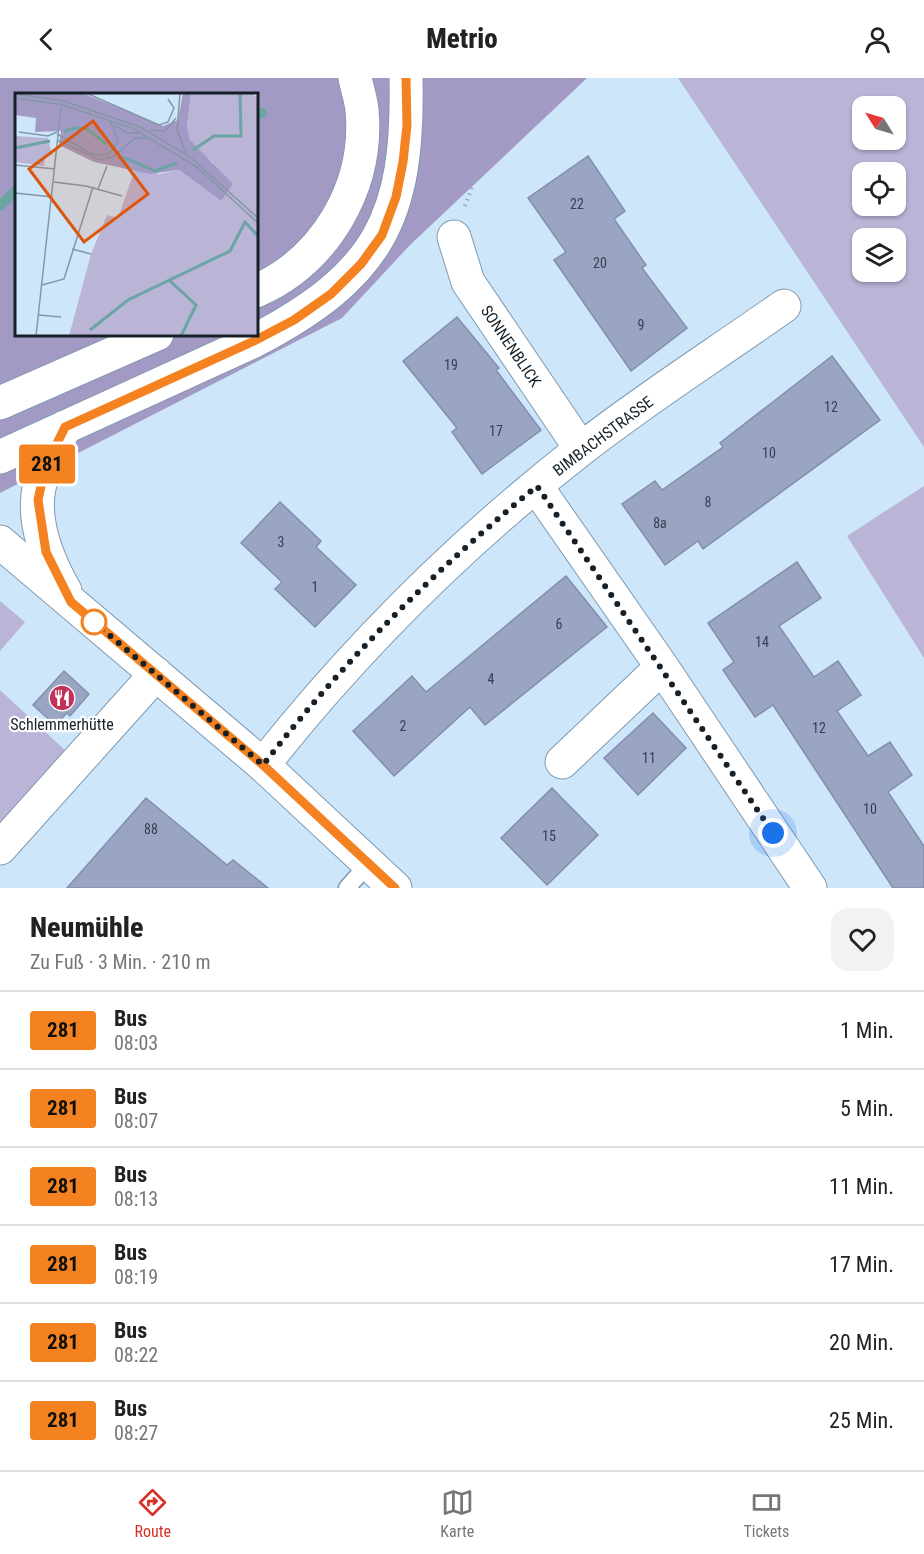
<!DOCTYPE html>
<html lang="de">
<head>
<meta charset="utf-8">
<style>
  body { margin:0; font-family:"Roboto Condensed",sans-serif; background:#f2f2f2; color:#222; height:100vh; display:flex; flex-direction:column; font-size:22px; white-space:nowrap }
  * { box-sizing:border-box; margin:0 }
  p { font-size:20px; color:#767676 }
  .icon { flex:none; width:33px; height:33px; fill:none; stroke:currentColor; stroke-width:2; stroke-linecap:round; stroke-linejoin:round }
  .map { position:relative; height:810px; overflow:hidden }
  .details { display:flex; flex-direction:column; background:#fff; flex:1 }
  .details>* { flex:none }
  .badge { padding:0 12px; border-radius:4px; font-size:21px; line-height:39px }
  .needle { width:39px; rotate:307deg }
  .controls { position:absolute; left:852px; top:18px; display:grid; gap:12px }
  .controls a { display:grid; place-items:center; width:54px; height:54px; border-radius:12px; background:#fff; box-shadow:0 2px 4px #0004; font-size:30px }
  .you { position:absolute; width:30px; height:30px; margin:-15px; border:4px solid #fff; border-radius:50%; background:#1a73e8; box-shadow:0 0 0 9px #1a73e833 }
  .map>.badge { position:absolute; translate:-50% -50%; box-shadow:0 0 0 3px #fff }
  .round { display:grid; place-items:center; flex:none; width:63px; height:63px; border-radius:18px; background:#f2f2f2 }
  .head { display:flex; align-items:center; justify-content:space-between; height:102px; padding:0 30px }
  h1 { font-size:28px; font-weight:800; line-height:45px }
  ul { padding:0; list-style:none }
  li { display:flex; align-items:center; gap:18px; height:78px; padding:0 30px; border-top:2px solid #e0e0e0 }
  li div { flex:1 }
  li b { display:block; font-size:22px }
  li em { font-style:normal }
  li .badge { min-width:66px; font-weight:700; text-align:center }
  header { display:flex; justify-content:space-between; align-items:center; height:78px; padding:0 30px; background:#fff; font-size:27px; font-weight:800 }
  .menu { display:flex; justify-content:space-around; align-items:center; height:84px; border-top:2px solid #e0e0e0; background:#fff; font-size:16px; color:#767676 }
  .menu a { display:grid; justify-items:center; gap:3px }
  .menu .active { color:#d93025 }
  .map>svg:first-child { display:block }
  .green { fill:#bab4d7; fill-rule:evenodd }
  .forest { fill:#a29ac4; fill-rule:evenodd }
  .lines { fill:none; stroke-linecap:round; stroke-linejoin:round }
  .stream { stroke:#6ba5a3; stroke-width:10 }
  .building { fill:#9aa5c4; stroke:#828eac; stroke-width:1.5 }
  .lane-casing { stroke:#7e9ab1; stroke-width:19 }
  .street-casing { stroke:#7e9ab1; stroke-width:35 }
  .secondary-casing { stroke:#7e9ab1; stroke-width:35 }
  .path { stroke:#95a9ba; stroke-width:4; stroke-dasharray:1.5 4.5; stroke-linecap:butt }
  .lane { stroke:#fff; stroke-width:16 }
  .street { stroke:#fff; stroke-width:33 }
  .secondary { stroke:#fff; stroke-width:33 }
  .line-casing { stroke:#fff; stroke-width:14 }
  .line { stroke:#f58220; stroke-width:9 }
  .walk { stroke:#152029; stroke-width:6; stroke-dasharray:0 10.8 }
  .stop-dot { fill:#fff; stroke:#f58220; stroke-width:3 }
  .labels { text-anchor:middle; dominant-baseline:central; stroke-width:4.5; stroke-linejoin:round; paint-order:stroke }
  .number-label { font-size:14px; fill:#364150 }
  .street-label { font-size:16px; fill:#152029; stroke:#fff }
  .poi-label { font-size:16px; fill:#152029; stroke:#fff }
  .inset-river { fill:none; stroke:#6ba5a3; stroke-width:3 }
  .inset-road { fill:none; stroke:#8497a6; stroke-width:1.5 }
  .view { fill:#dd560d; fill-opacity:0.15; stroke:#dd560d; stroke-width:3 }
  .inset-edge { fill:none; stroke:#152029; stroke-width:3 }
</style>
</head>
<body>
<header><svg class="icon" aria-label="back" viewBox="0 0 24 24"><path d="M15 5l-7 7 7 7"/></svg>Metrio<svg class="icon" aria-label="person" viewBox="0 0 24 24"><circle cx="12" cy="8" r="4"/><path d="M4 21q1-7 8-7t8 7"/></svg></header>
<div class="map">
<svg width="924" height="810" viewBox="0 0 924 810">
  <rect width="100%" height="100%" fill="#cee6fa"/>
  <!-- green -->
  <path class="green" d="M 678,0 L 924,0 L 924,369 ZM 896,28 L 896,62 L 862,62 L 862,28 ZM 896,94 L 896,128 L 862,128 L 862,94 ZM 862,160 L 896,160 L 896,194 L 862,194 Z
    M 924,408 L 924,580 L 847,458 Z
    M 0,523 L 25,544 L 0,573 Z
    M 0,612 L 67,674 L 0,750 Z"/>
  <!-- forest -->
  <path class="forest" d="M 0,0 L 587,0 L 410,167 L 342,240 L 0,415 ZM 16,16 L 256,16 L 256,256 L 16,256 Z"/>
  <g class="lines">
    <!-- stream -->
    <path class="stream" d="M 256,37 L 262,35
      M 0,128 L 16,112"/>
  </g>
  <!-- building -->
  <path class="building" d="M 588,78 L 625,133 L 614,141 L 646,187 L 642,190 L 687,250 L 631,293 L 554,182 L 566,174 L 528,120 Z
    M 457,239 L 499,290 L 496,292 L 541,352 L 482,396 L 452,354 L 457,350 L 403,283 Z
    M 832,278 L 880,342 L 703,471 L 698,463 L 665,487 L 622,426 L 655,403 L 662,412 L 723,369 L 720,365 Z
    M 280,424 L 321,463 L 316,469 L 356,507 L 315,549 L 275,511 L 282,504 L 241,465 Z
    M 797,484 L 821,520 L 779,548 L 814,599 L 838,583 L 861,617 L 837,633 L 868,678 L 890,664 L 912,697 L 888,714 L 924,768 L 924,810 L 893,810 L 773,627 L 755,639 L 723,592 L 734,584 L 708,545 Z
    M 566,498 L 607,549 L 485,647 L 470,629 L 394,698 L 353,653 L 412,598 L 426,614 Z
    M 64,593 L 89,616 L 70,638 L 67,635 L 55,647 L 33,627 Z
    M 653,635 L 686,670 L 638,717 L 604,680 Z
    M 552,710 L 598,757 L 547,807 L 501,760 Z
    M 146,720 L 227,787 L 233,782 L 268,810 L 67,810 Z"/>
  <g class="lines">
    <!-- lane casing -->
    <g class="lane-casing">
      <path id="lane" d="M 347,810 L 369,785"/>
    </g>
    <!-- street casing -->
    <g class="street-casing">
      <path id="street" d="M 454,159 L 468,204 L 581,371
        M 536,408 L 662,589 L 810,810
        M 562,684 L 662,589
        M 263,687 C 357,568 461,465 580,372 C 645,321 716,276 784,228
        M 0,770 L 156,596"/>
    </g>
    <!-- secondary casing -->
    <g class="secondary-casing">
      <path id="secondary" d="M 256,213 C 326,182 369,108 362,32 C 361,21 357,10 355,0
        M 0,325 L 157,256
        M 65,349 C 55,369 43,389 39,410 C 32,446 48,483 65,513
        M 0,379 L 254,263 C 379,197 409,141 406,0
        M 0,464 L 263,687 L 395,810"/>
    </g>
    <!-- path -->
    <path class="path" d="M 465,128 L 479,90 L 565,0"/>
    <!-- lane -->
    <use href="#lane" class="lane"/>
    <!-- street -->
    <use href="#street" class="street"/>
    <!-- secondary -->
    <use href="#secondary" class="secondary"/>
  </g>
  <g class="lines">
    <!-- line casing -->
    <g class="line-casing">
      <path id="line" d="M 395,810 L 263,687 L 71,524 L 46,474 L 38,422 L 45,390 L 65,349 L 254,263 L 294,242 L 331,216 L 361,186 L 382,157 L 396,119 L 403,84 L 407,47 L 406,0"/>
    </g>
    <!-- line -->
    <use href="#line" class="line"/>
    <!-- walk -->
    <path class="walk" d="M 94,544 L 263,687 C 345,581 434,493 537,408 L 773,755"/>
  </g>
  <!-- icons -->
  <defs>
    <g id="restaurant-disc" transform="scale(1.35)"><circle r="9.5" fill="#c2335b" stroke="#fff"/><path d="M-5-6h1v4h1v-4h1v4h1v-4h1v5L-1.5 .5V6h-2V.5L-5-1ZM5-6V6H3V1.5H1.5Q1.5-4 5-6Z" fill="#fff"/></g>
  </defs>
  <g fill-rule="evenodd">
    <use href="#restaurant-disc" x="62" y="620"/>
  </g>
  <!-- markers -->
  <circle class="stop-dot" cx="94" cy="544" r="12"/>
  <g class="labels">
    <!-- number labels -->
    <g class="number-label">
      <text x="577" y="126">22</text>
      <text x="600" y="185">20</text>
      <text x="641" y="247">9</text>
      <text x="451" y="287">19</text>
      <text x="831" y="329">12</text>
      <text x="496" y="353">17</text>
      <text x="769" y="375">10</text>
      <text x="708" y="424">8</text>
      <text x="660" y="445">8a</text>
      <text x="281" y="464">3</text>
      <text x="315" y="509">1</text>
      <text x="559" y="546">6</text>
      <text x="762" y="564">14</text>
      <text x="491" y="601">4</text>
      <text x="403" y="648">2</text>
      <text x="819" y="650">12</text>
      <text x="649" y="680">11</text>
      <text x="870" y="731">10</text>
      <text x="151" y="751">88</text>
      <text x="549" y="758">15</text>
    </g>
    <!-- street labels -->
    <g class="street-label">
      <text transform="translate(511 268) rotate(56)">SONNENBLICK</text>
      <text transform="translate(603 358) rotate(-37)">BIMBACHSTRASSE</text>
    </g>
    <!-- poi labels -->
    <g class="poi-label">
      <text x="62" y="646">Schlemmerhütte</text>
    </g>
  </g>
  <!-- overview -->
  <g transform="translate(15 15)">
    <rect width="243" height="243" fill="#cee6fa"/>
    <path d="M 176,0 L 234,0 L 243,4 L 243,243 L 54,243 L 76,161 L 92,122 L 103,125 L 119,79 L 117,75 L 145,81 L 164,77 L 206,108 L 198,69 L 183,60 L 175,47 L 172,33 ZM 0,43 L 33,45 L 37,62 L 30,62 L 29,73 L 0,69 Z" fill="#bab4d7"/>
    <path d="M 0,0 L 67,0 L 148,33 L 163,27 L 168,0 L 176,0 L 172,33 L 175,47 L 218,91 L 206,108 L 164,77 L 135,81 L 79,69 L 44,52 L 46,38 L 20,39 L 21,25 L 0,22 Z" fill="#a29ac4"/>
    <path class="inset-river" d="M 49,39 L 58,35 L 72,36 L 91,51M 0,55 L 35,48M 178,57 L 199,43 L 226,43 L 225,0M 108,64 L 140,78 L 162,70M 154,187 L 181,212 L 166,243M 75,237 L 113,207 L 215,158 L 230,129 L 243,143"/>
    <path class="inset-road" d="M 71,0 L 144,32 L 153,29 L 159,15 L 153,6M 165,0 L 162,37 L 171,60M 0,1 L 49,8 L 125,34 L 174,63 L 243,125M 0,5 L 48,12 L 117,35 L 182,74 L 243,130M 99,32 L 112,40 L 125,40M 135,37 L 150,38 L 161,25M 4,39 L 33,43 L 42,39M 42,41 L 77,61 L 91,62 L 99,56 L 103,46 L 95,28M 42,47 L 85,67 L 99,63 L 120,45 L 132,45M 0,72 L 40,76M 39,89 L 71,93 L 107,103M 83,96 L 92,73M 0,100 L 38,104M 57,156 L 76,161M 27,192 L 49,186 L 78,94M 24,222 L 46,224M 21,243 L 46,15"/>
    <path class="view" d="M 78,28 L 133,101 L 69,149 L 14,76 Z"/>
    <rect width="243" height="243" class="inset-edge"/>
  </g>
</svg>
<div class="controls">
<a><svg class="needle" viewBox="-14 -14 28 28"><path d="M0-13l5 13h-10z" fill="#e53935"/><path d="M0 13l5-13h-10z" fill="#767676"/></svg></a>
<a><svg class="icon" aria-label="locate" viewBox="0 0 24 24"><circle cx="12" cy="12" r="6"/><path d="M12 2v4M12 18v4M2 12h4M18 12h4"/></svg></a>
<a><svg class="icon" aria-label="layers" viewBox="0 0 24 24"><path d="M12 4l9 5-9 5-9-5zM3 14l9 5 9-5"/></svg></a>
</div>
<div class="you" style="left:773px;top:755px"></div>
<b class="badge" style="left:47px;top:386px;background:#f58220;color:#111">281</b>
</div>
<section class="details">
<div class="head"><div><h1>Neumühle</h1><p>Zu Fuß · 3 Min. · 210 m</p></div><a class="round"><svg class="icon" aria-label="heart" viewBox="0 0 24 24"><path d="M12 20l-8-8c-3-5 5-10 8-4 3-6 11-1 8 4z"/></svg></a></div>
<ul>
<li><span class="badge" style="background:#f58220;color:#111">281</span><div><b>Bus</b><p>08:03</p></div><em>1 Min.</em></li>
<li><span class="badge" style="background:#f58220;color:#111">281</span><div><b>Bus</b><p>08:07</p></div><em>5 Min.</em></li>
<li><span class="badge" style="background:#f58220;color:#111">281</span><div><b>Bus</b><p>08:13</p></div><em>11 Min.</em></li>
<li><span class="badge" style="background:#f58220;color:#111">281</span><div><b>Bus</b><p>08:19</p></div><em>17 Min.</em></li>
<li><span class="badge" style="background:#f58220;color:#111">281</span><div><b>Bus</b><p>08:22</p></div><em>20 Min.</em></li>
<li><span class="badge" style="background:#f58220;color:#111">281</span><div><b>Bus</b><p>08:27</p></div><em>25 Min.</em></li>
</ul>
</section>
<nav class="menu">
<a class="active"><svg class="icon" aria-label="directions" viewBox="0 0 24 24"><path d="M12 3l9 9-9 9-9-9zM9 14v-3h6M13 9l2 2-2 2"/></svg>Route</a>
<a><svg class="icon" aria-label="map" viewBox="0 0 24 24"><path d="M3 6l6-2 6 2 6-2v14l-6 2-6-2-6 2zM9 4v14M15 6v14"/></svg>Karte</a>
<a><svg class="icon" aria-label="tickets" viewBox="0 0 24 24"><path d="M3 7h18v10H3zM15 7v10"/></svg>Tickets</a>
</nav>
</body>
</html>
